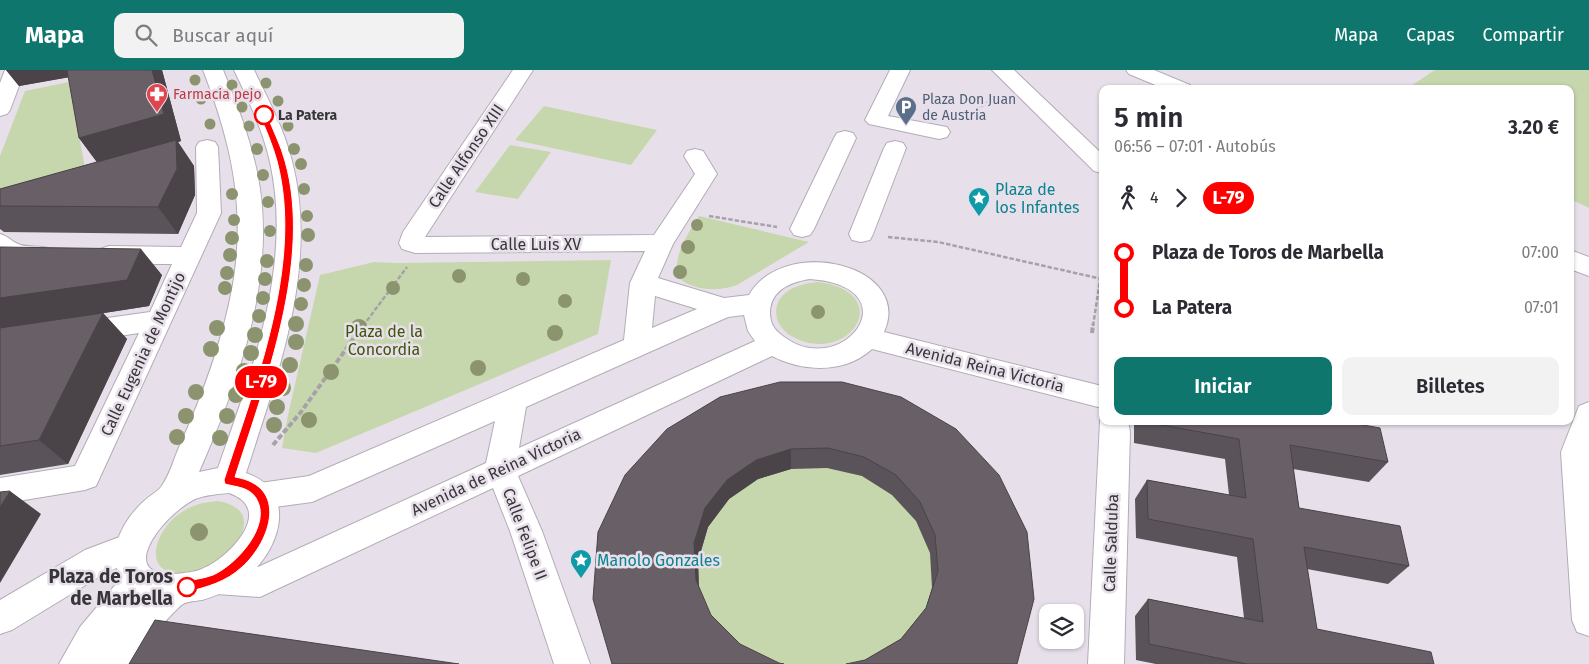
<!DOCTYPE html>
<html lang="es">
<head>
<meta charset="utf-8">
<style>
  body { margin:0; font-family:"Fira Sans",sans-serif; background:#f2f2f3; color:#2b2b33; height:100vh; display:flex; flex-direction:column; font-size:19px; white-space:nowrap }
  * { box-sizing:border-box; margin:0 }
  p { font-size:16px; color:#7c7c81 }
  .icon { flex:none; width:28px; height:28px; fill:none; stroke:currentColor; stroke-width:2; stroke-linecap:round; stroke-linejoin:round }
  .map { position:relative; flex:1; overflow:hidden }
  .details { position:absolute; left:1099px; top:15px; width:475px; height:340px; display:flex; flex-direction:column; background:#fff; border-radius:10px; box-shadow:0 1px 4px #0004 }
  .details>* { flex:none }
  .badge { padding:0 10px; border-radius:16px; font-size:18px; line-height:32px }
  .tools { position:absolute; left:1039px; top:534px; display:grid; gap:10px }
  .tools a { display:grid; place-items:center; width:45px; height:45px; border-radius:10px; background:#fff; box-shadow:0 1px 4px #0004; font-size:25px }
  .map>.badge { position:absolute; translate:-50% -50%; box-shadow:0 0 0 2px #fff }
  .legs { display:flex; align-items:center; gap:8px; height:55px; padding:0 15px; font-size:16px }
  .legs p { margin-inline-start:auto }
  .summary { display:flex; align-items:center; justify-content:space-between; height:85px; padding:0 15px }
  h1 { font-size:28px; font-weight:600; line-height:38px }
  .cta { display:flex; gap:10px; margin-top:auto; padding:10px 15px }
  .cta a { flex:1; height:58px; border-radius:10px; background:#0f766e; color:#fff; font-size:20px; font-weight:600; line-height:58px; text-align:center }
  .cta a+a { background:#f2f2f3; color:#2b2b33 }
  ul { padding:0 15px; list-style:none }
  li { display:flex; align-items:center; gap:18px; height:55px; font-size:19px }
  li i { display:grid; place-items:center; width:8px; height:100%; margin:0 6px; background:currentColor }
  li i::after { content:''; width:12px; height:12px; margin:-6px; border:4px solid; border-radius:50%; background:#fff }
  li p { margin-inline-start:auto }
  li:first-child i { background:linear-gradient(#0000 50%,currentColor 0) }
  li:last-child i { background:linear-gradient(currentColor 50%,#0000 0) }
  header { display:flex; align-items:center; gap:30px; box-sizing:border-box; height:70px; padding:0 25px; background:#0f766e; color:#fff }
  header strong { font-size:24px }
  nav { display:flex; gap:28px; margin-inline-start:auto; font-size:18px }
  .search { width:350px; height:45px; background:#f2f2f3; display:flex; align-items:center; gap:12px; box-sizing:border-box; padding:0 18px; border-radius:10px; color:#7c7c81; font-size:19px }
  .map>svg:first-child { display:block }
  .green { fill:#c7d7ad }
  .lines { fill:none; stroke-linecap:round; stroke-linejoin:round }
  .minor-casing { stroke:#b3acb6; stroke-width:2 }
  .major-casing { stroke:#b3acb6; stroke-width:2 }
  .path-far1 { stroke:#a7a1a9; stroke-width:2.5; stroke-dasharray:4.5 2; stroke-linecap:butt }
  .path { stroke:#a7a1a9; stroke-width:4; stroke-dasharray:5.5 2.5; stroke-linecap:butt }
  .minor { fill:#fff; fill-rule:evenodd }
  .major { fill:#fff; fill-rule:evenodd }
  .tree { fill:#8b946f }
  .wall { fill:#5a5359 }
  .shaded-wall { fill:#4a4348 }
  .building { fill:#696067; stroke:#4a4348 }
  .line-1 { fill:#f00; stroke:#fff }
  .stop-1-dot { fill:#fff; stroke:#f00; stroke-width:2.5 }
  .labels { text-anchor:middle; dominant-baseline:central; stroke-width:5; stroke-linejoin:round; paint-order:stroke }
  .far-health-label { font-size:14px; fill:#be3a42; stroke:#e7e0ea; text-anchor:start }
  .far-service-label { font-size:14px; fill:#4e5e75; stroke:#e7e0ea; text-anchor:start }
  .far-stop-label { font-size:14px; font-weight:bold; fill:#38353a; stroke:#e7e0ea; text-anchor:start }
  .street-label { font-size:16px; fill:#38353a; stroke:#e7e0ea }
  .culture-label { font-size:16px; fill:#0d838f; stroke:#e7e0ea; text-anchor:start }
  .park-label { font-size:16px; fill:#40550b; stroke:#e7e0ea }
  .near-stop-label { font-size:19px; font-weight:bold; fill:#38353a; stroke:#e7e0ea; text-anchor:end }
</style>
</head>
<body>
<header>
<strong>Mapa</strong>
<div class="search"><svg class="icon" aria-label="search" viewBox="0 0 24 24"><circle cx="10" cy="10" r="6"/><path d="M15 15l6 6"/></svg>Buscar aquí</div>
<nav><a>Mapa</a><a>Capas</a><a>Compartir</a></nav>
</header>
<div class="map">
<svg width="1589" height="594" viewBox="0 0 1589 594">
  <rect width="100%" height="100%" fill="#e7e0ea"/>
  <!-- green -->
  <path class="green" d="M 1435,0 L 1589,0 L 1589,138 L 1570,129 L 1570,19 L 1406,19 Z
    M 69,12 L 86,103 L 0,130 L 0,86 L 25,21 Z
    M 544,36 L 657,60 L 631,95 L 515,70 Z
    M 510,75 L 551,82 L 518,129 L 475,122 Z
    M 699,146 L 809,172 L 737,215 C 719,222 691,221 677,206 C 674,184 688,163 699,146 Z
    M 611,190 L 598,264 L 316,383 L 282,378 L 288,345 L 320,205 L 374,192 L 397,193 Z
    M 819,212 C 900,224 845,301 788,264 C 783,260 779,255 777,249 C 771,223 798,213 819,212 Z
    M 840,333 L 1013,594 L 615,594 L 605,481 Z
    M 218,431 C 278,442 221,503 184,504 C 140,505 155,461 179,444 C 191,435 204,432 218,431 Z"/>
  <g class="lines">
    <!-- minor casing -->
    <g class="minor-casing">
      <path id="minor" d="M 5,0 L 25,0 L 10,40 L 7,44 L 0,46 L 0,13 Z
        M 513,0 L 533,0 L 425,167 L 654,165 L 695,104 L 684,86 L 687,81 L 695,79 L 703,81 L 717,104 L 673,174 L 658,208 L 724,228 L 749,225 C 784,164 914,195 884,262 L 1102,316 L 1102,338 L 872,279 C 845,304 803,302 772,286 L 518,406 L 542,461 L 590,594 L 554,594 L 510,461 L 493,418 L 260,527 L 216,524 L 204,520 L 200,509 L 204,498 L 216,494 L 258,497 L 486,393 L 495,351 L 312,432 L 260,439 L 249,435 L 245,426 L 249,417 L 260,413 L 309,406 L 624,270 L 630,213 L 645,181 L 415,183 L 402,179 L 399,173 L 403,162 ZM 810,209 C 916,217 840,316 779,263 C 773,258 770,251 770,243 C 770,220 791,212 810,209 ZM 655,226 L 697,239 L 652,258 ZM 744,245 L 748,261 L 755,271 L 519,378 L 526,337 L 728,247 Z
        M 890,0 L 910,0 L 888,46 L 947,57 L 950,62 L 947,67 L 939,69 L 869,54 L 865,50 Z
        M 992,0 L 1014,0 L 1102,84 L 1102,103 L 1094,101 Z
        M 1126,0 L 1154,0 L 1190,15 L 1193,19 L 1165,19 L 1129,4 Z
        M 845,61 L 853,63 L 856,68 L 814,159 L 810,165 L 802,167 L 794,165 L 790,159 L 834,68 L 837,63 Z
        M 207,70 L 215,72 L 218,77 L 221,143 L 96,416 L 85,420 L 0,434 L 0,408 L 75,396 L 139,263 L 79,272 L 70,269 L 66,262 L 70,255 L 79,252 L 150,242 L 172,194 L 109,194 L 100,191 L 97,185 L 100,179 L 109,176 L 181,177 L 197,143 L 196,77 L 199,72 Z
        M 895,71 L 903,73 L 906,78 L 873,164 L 870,170 L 861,172 L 852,170 L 849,164 L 884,78 L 887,73 Z
        M 0,164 C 8,166 11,171 18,174 C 26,178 39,175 48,178 L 51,184 L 48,190 C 34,194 11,195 0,185 Z
        M 1570,180 L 1589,187 L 1589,206 L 1570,199 Z
        M 1589,332 L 1589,566 L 1577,562 L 1572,550 L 1561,382 L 1579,336 Z
        M 1102,345 L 1102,351 L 1128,351 L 1130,362 L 1124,594 L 1088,594 L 1100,351 Z
        M 130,463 L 141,468 L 146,478 L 141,488 L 107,502 L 12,560 L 0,564 L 0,530 L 85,480 Z"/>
    </g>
    <!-- major casing -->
    <g class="major-casing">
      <path id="major" d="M 203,0 L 223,0 C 239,39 254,78 260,119 C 274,216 237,315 199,402 L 218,398 C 252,300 293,196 270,92 C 263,60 248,29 234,0 L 254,0 C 268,29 284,59 292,91 C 319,196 278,303 246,403 C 302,422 278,487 240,512 C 228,520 216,526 202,530 C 196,531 188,531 183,534 C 177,537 134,586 129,594 L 59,594 L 80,557 L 121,508 C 115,495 112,485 117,472 C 122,456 132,442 144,431 C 149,426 157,422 161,417 C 170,405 174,388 180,375 C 203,324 223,270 233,214 C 246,136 231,72 203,0 ZM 229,423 C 275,439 231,485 206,497 C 199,501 191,502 184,503 C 110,513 161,446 195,429 C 206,425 218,424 229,423 Z"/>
    </g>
    <!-- path-far1 -->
    <path class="path-far1" d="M 959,50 L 998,26
      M 709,146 L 777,157
      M 888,167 L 938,172 L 1102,209
      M 363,256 L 407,197
      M 1093,256 L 1102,197"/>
    <!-- path -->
    <path class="path" d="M 1092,263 L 1093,254
      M 273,375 L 301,342 L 364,254"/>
    <!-- minor -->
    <use href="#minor" class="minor"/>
    <!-- major -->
    <use href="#major" class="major"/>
  </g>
  <!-- trees -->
  <g class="tree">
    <circle cx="195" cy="10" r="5.5"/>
    <circle cx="266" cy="13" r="5.5"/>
    <circle cx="232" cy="15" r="5.5"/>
    <circle cx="201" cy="29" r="5.5"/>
    <circle cx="278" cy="31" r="5.5"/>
    <circle cx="242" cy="37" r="5.5"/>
    <circle cx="210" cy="54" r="5.5"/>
    <circle cx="249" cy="56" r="5.5"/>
    <circle cx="288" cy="56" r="5.5"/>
    <circle cx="257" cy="79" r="6"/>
    <circle cx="294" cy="79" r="6"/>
    <circle cx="301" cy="94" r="6"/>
    <circle cx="263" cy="105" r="6"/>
    <circle cx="304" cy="119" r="6"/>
    <circle cx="232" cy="124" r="6"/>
    <circle cx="268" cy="132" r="6"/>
    <circle cx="307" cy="146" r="6"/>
    <circle cx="234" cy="150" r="6"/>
    <circle cx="697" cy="155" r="6"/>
    <circle cx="270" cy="161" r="6"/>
    <circle cx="308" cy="165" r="7"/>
    <circle cx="232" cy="168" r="7"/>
    <circle cx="688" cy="177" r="7"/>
    <circle cx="230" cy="185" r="7"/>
    <circle cx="267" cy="191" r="7"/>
    <circle cx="306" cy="195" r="7"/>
    <circle cx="680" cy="202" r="7"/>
    <circle cx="227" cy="203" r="7"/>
    <circle cx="459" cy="206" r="7"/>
    <circle cx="265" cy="209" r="7"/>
    <circle cx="523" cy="209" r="7"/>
    <circle cx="304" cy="215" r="7"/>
    <circle cx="225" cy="218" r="7"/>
    <circle cx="393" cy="218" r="7"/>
    <circle cx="263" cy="228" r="7"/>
    <circle cx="565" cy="231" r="7"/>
    <circle cx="301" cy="234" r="7"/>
    <circle cx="818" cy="242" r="7"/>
    <circle cx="259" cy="246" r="7"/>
    <circle cx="296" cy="254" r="8"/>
    <circle cx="359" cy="257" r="8"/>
    <circle cx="217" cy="258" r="8"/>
    <circle cx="555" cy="263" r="8"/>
    <circle cx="255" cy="265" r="8"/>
    <circle cx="296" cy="272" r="8"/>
    <circle cx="211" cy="279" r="8"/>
    <circle cx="251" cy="283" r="8"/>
    <circle cx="290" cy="295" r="8"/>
    <circle cx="478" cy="298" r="8"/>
    <circle cx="244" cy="301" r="8"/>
    <circle cx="331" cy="302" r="8"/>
    <circle cx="283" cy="318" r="8"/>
    <circle cx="196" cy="322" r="8"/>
    <circle cx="236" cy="325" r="8"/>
    <circle cx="277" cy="337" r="8"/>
    <circle cx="186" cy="346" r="8"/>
    <circle cx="227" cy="346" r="8"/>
    <circle cx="309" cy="350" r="8"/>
    <circle cx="274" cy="355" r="8"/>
    <circle cx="177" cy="367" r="8"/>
    <circle cx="220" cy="368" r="8"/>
    <circle cx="199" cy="462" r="9"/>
  </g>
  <!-- wall -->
  <path class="wall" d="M 6,0 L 162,0 L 181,71 L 178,72 L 194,96 L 195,125 L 178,164 L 4,162 L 0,159 L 0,119 L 97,92 L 79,68 L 69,7 L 19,16 Z
    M 0,177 L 162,205 L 149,236 L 85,246 L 103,243 L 127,269 L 68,394 L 0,405 Z
    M 901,327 L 1017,594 L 865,590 L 901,569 L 926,538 L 932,518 L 930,483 L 916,451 L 892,425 L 862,406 L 827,398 L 791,399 L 758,409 L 729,429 L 708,457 L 698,491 L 699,516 L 612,594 L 598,462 Z
    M 1134,351 L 1341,351 L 1388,392 L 1369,412 L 1293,399 L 1299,438 L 1409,496 L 1388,514 L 1307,499 L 1317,559 L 1434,594 L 1156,594 L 1136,590 L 1135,546 L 1148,529 L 1244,548 L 1237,487 L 1136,468 L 1135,429 L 1147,410 L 1229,425 L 1225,389 L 1134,373 Z"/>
  <!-- shaded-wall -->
  <path class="shaded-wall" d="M 6,0 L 79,0 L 82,5 L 19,16 Z
    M 152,0 L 162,0 L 181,71 L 178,72 L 194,96 L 195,125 L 178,164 L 158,137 L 99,95 L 79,68 Z
    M 141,179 L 162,205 L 149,236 L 0,259 L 0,228 Z
    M 103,243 L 127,269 L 68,394 L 39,370 Z
    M 791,379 L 791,399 L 758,409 L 729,429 L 708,457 L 698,491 L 699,527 L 696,510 L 694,473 L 705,438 L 727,410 L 756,390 Z
    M 10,421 L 41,444 L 0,513 L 0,437 Z"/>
  <!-- building -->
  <path class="building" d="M 67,0 L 152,0 L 164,44 L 79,68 Z
    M 176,70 L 177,99 L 158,137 L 0,136 L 0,119 Z
    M 0,177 L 141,179 L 127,210 L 0,228 Z
    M 103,243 L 39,370 L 0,376 L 0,258 Z
    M 780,312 L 842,312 L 901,327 L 956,359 L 999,405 L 1027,462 L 1034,529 L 1017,594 L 846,594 L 865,590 L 901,569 L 926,538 L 938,501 L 935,465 L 920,432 L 896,405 L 864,387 L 828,378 L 791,379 L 756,390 L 727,410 L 705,438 L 694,473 L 696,510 L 711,545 L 740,574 L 779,593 L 784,594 L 612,594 L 593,529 L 598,462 L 625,405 L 667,359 L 720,327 Z
    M 1145,351 L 1341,351 L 1380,358 L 1388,392 L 1290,375 L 1299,438 L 1400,456 L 1409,496 L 1304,477 L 1317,559 L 1431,582 L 1434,594 L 1247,594 L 1149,574 L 1148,529 L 1263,552 L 1253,469 L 1148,449 L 1147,410 L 1246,428 L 1239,369 L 1145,352 Z
    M 10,421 L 0,437 L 0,422 Z
    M 155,550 L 459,594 L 129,594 Z"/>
  <!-- line-1 -->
  <path class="line-1" d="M 261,43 L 267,45 C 273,60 281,76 285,91 C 313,190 265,313 235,407 C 289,416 271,471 242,497 C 226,512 207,517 187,522 L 183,521 L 181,517 L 183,513 C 192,509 203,509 213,505 C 236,495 273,455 256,428 C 249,417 236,417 225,414 L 224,410 C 255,315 304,193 277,91 C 273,76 266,60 260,45 Z"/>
  <!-- icons -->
  <defs>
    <g id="pharmacy-pin" transform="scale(1.125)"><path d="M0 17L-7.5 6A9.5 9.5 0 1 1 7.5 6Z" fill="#e0444e" stroke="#e7e0ea"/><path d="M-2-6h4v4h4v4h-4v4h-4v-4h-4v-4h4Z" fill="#fff"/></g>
    <g id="parking-pin" transform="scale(1.125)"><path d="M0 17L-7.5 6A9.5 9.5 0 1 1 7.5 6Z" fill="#5c6f8a" stroke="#e7e0ea"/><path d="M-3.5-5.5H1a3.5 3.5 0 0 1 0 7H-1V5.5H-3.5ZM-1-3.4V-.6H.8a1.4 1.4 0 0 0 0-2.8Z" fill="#fff"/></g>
    <g id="sight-pin" transform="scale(1.125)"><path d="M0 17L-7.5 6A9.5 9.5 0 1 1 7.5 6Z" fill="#0f9aa8" stroke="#e7e0ea"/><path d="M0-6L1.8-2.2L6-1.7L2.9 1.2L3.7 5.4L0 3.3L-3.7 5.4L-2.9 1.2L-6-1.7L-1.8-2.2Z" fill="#fff"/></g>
  </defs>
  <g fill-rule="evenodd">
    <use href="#pharmacy-pin" x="157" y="24"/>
    <use href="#parking-pin" x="906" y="37"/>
    <use href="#sight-pin" x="979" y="128"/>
    <use href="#sight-pin" x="581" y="490"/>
  </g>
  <!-- markers -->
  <g class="stop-1-dot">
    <circle cx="264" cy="45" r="9"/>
    <circle cx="187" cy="517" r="9"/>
  </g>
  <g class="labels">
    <!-- far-health labels -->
    <g class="far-health-label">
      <text x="173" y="24">Farmacia pejo</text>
    </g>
    <!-- far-service labels -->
    <g class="far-service-label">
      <text x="922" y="29">Plaza Don Juan<tspan x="922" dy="16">de Austria</tspan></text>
    </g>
    <!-- far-stop labels -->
    <g class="far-stop-label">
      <text x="278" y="45">La Patera</text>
    </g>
    <!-- street labels -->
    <g class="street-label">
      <text transform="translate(466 86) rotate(-56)">Calle Alfonso XIII</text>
      <text x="536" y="174">Calle Luis XV</text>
      <text transform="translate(143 284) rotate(-65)">Calle Eugenia de Montijo</text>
      <text transform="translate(985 297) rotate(14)">Avenida Reina Victoria</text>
      <text transform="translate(496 402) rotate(-25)">Avenida de Reina Victoria</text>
      <text transform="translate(525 464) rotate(69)">Calle Felipe II</text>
      <text transform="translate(1111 473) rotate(-88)">Calle Salduba</text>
    </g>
    <!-- culture labels -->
    <g class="culture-label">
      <text x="995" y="119">Plaza de<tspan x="995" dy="18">los Infantes</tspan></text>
      <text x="597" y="490">Manolo Gonzales</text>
    </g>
    <!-- park labels -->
    <g class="park-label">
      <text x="384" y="261">Plaza de la<tspan x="384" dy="18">Concordia</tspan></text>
    </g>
    <!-- near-stop labels -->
    <g class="near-stop-label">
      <text x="173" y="506">Plaza de Toros<tspan x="173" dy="22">de Marbella</tspan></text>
    </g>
  </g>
</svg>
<div class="tools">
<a><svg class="icon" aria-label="layers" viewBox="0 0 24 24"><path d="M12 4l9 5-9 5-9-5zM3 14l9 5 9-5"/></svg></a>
</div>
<b class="badge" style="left:261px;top:312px;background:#f00;color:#fff">L-79</b>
<section class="details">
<div class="summary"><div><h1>5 min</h1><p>06:56 – 07:01 · Autobús</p></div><b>3.20 €</b></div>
<div class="legs"><svg class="icon" aria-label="walk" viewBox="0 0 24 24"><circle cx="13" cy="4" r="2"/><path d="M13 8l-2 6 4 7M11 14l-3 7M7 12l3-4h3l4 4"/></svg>4<svg class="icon" aria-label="forward" viewBox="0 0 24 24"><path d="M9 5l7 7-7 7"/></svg><b class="badge" style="background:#f00;color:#fff">L-79</b></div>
<ul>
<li><i style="color:#f00"></i><b>Plaza de Toros de Marbella</b><p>07:00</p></li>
<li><i style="color:#f00"></i><b>La Patera</b><p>07:01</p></li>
</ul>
<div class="cta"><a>Iniciar</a><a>Billetes</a></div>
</section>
</div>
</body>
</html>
